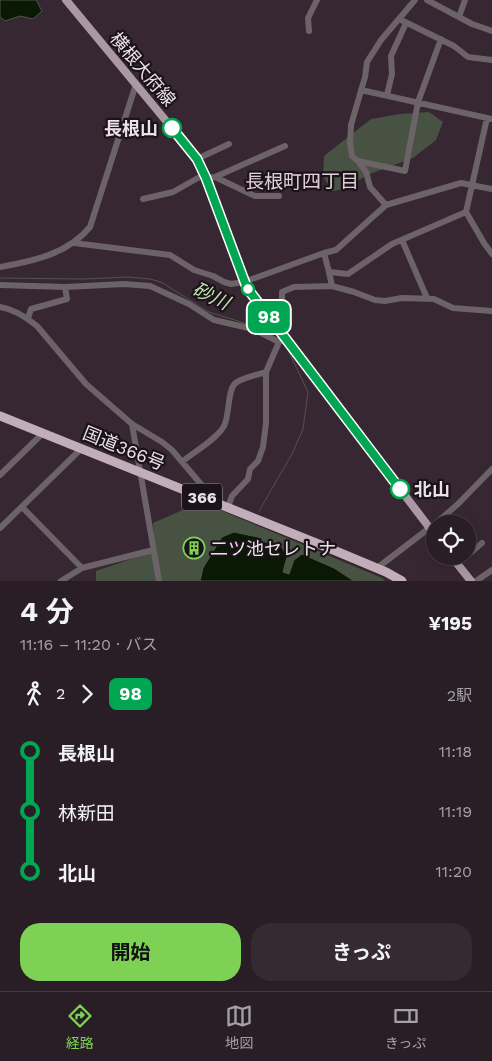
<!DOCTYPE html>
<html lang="ja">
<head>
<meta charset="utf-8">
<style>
  body { margin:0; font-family:"Work Sans","Noto Sans JP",sans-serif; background:#352a32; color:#f1f3f6; height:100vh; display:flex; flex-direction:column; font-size:19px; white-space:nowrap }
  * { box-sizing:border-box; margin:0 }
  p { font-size:16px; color:#a5a2a7 }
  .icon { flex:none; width:28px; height:28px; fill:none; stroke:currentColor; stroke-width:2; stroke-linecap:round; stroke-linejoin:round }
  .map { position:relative; height:581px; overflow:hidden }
  .sheet { display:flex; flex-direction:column; background:#291d26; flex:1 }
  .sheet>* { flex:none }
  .badge { padding:0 10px; border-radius:8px; font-size:18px; line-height:32px }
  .controls { position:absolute; left:426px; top:515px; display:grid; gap:10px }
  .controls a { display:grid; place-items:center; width:50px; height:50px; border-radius:50%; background:#291d26; box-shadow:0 5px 20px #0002,0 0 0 1px #453b43; font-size:25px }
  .map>.badge { position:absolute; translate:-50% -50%; box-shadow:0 0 0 2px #fff }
  .legs { display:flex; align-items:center; gap:8px; height:55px; padding:0 20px; font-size:16px }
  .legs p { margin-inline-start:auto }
  .overview { display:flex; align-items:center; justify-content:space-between; height:85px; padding:0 20px }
  h1 { font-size:28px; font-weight:700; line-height:38px }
  .primary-button { display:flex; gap:10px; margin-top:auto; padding:10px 20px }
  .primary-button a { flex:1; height:58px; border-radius:20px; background:#7dd154; color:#111; font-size:20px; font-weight:700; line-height:58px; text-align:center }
  .primary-button a+a { background:#352a32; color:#f1f3f6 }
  ul { padding:0 20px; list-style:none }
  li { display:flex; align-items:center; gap:18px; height:60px; font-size:19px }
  li i { display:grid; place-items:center; width:8px; height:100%; margin:0 6px; background:currentColor }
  li i::after { content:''; width:12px; height:12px; margin:-6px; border:4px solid; border-radius:50%; background:#291d26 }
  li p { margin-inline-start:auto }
  li:first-child i { background:linear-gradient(#0000 50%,currentColor 0) }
  li:last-child i { background:linear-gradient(currentColor 50%,#0000 0) }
  .tabs { display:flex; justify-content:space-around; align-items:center; height:70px; border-top:1px solid #453b43; background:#291d26; font-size:14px; color:#a5a2a7 }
  .tabs a { display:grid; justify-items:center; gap:2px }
  .tabs .selected { color:#7dd154 }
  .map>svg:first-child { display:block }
  .green { fill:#475243 }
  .water { fill:#0a1904; stroke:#4e5548 }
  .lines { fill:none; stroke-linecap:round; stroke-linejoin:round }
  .stream { stroke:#4e5548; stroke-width:1 }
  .minor { stroke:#6c6369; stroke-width:6 }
  .major { stroke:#aa99a4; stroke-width:8 }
  .highway { stroke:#c2aebb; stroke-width:9 }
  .line-1-casing { stroke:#fff; stroke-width:11 }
  .line-1 { stroke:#00a651; stroke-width:8 }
  .stop-1-dot { fill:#fff; stroke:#00a651; stroke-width:2.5 }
  .labels { text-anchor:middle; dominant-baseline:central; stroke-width:4.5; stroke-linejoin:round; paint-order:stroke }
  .shield { fill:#1a1317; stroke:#ada3a9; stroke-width:1 }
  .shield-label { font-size:16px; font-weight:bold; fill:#ece1e8 }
  .street-label { font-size:18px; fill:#ece1e8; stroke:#1a1317 }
  .stop-label { font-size:18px; font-weight:bold; fill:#ece1e8; stroke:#1a1317; text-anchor:end }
  .poi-label { font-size:18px; fill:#ece1e8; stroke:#1a1317; text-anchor:start }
  .neighbourhood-label { font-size:19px; fill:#e2cddb; stroke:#1a1317 }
  .water-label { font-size:19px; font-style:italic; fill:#c0e3b2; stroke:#1a1317 }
</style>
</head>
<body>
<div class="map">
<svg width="492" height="581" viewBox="0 0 492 581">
  <rect width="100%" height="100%" fill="#372732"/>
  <!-- green -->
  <path class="green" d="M 429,112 L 443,122 L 436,140 L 413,158 L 367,175 L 345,189 L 332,191 L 323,176 L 324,156 L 371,119 L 400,114 Z
    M 201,502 L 382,578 L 385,581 L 96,581 L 96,571 L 155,551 L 153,523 Z"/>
  <!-- water -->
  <path class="water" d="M 0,0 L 36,0 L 42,11 L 33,19 L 20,16 L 5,21 L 0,17 Z
    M 234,532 L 262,538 L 262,541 L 282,547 L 287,557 L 283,572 L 289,574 L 294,560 L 302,554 L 334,568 L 354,581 L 200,581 L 203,568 L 222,537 Z"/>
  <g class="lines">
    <!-- stream -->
    <path class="stream" d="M 0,278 L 83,279 L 128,277 L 150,279 L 161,282 L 209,312 L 260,328 L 273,336
      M 259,511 L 292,454 L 303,429 L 308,392 L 286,346 L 282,343"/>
    <!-- minor -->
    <path class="minor" d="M 427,0 L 472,24 L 492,31
      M 459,17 L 465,0
      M 399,19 L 454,46 L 468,57 L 492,60
      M 309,31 L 308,18 L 317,0
      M 361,90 L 492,119
      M 387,95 L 392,74 L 391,56 L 406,23
      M 487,118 L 466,212 L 484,243 L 492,254
      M 197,159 L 229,144
      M 358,161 L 405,171 L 418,102 L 441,39
      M 215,177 L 285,146
      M 206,178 L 215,177 L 255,196 L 279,196
      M 143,199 L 173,192 L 205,174
      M 386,205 L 370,187 L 366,172 L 358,161 L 352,156 L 350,144 L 351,125 L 365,77 L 367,62 L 381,40 L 415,0
      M 402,240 L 427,298
      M 74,243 L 170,255 L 194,270 L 213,276 L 224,282 L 231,284 L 244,282 L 324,253 L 336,250 L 386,205 L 461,183 L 492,189
      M 324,253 L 329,272
      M 0,267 C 33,261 68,254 90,227 L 136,84
      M 0,285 L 65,287 L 124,284 L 150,286 L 189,304 L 214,320 L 253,329 L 279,342
      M 332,286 L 329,272 L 348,274 L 392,244 L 466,212
      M 0,307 C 13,309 26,317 37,326 L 86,384 L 132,424 L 162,442 L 172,450 L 211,496 L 212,501
      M 28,318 L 31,309 L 67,299 L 65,287
      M 132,424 L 159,581
      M 183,461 C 194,452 218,438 224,426 C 230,415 227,387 237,382 C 245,377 257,375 266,372
      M 0,475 L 43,433
      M 22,507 L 82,568
      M 226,507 L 229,504 L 232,496 L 248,479 L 250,469 L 258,461 L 263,447 L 266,423 L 266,372 L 282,335 L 282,292 L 294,287 L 332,286 L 354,292 L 375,300 L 385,301 L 402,298 L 434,299 L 453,308 L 492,311
      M 435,524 L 459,503 L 492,469
      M 0,528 L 81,449
      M 468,555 L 482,543
      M 377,568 L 432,526
      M 61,581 L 82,568 L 153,550
      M 476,581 L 492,570"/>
    <!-- major -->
    <path class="major" d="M 66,0 L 191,151 L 206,178 L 247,288 L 435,535
      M 451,556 L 471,581"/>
    <!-- highway -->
    <path class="highway" d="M 0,416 L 331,549 L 386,572 L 402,581"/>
  </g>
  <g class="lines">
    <!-- line-1 casing -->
    <g class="line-1-casing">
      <path id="line-1" d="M 172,128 L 197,159 L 206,178 L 247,288 L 400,489"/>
    </g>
    <!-- line-1 -->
    <use href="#line-1" class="line-1"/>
  </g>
  <!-- icons -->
  <defs>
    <g id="building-ring" transform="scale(1.125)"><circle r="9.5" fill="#1a1317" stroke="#7dd154" stroke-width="1.5"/><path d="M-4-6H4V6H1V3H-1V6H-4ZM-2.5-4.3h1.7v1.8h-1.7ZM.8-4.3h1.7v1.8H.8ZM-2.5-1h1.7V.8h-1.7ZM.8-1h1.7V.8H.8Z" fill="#7dd154"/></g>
  </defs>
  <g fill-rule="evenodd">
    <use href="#building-ring" x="194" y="548"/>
  </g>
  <!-- markers -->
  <g class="stop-1-dot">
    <circle cx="172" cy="128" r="9"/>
    <circle cx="248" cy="289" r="6"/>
    <circle cx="400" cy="489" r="9"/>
  </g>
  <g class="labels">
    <!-- shield labels -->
    <rect class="shield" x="182" y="483.5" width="40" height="27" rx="4"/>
    <g class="shield-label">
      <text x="202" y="497">366</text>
    </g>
    <!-- street labels -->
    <g class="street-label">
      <text transform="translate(143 69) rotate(50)">横根大府線</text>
      <text transform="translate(124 448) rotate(22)">国道366号</text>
    </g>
    <!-- stop labels -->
    <g class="stop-label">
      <text x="158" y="128">長根山</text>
      <text x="414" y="489" text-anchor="start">北山</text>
    </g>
    <!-- poi labels -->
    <g class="poi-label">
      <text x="210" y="548">二ツ池セレトナ</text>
    </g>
    <!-- neighbourhood labels -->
    <g class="neighbourhood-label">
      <text x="302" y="181">長根町四丁目</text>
    </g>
    <!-- water labels -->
    <g class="water-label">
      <text transform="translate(211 296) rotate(25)">砂川</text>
    </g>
  </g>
</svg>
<div class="controls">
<a><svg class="icon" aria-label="locate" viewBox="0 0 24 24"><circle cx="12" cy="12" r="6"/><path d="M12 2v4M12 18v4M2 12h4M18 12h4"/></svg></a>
</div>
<b class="badge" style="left:269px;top:317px;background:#00a651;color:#fff">98</b>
</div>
<section class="sheet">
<div class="overview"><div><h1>4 分</h1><p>11:16 – 11:20 · バス</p></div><b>¥195</b></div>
<div class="legs"><svg class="icon" aria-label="walk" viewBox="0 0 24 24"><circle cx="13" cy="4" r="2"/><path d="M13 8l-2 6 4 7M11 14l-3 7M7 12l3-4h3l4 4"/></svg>2<svg class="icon" aria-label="forward" viewBox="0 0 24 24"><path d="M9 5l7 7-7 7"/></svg><b class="badge" style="background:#00a651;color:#fff">98</b><p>2駅</p></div>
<ul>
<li><i style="color:#00a651"></i><b>長根山</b><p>11:18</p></li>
<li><i style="color:#00a651"></i><span>林新田</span><p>11:19</p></li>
<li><i style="color:#00a651"></i><b>北山</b><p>11:20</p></li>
</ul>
<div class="primary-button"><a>開始</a><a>きっぷ</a></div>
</section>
<nav class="tabs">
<a class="selected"><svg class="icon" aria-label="directions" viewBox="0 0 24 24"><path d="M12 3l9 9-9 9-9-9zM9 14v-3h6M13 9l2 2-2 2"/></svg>経路</a>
<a><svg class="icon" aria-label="map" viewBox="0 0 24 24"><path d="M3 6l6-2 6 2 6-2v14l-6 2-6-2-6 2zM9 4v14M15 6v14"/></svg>地図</a>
<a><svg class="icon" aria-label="tickets" viewBox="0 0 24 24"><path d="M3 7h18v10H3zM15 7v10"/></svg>きっぷ</a>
</nav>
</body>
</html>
